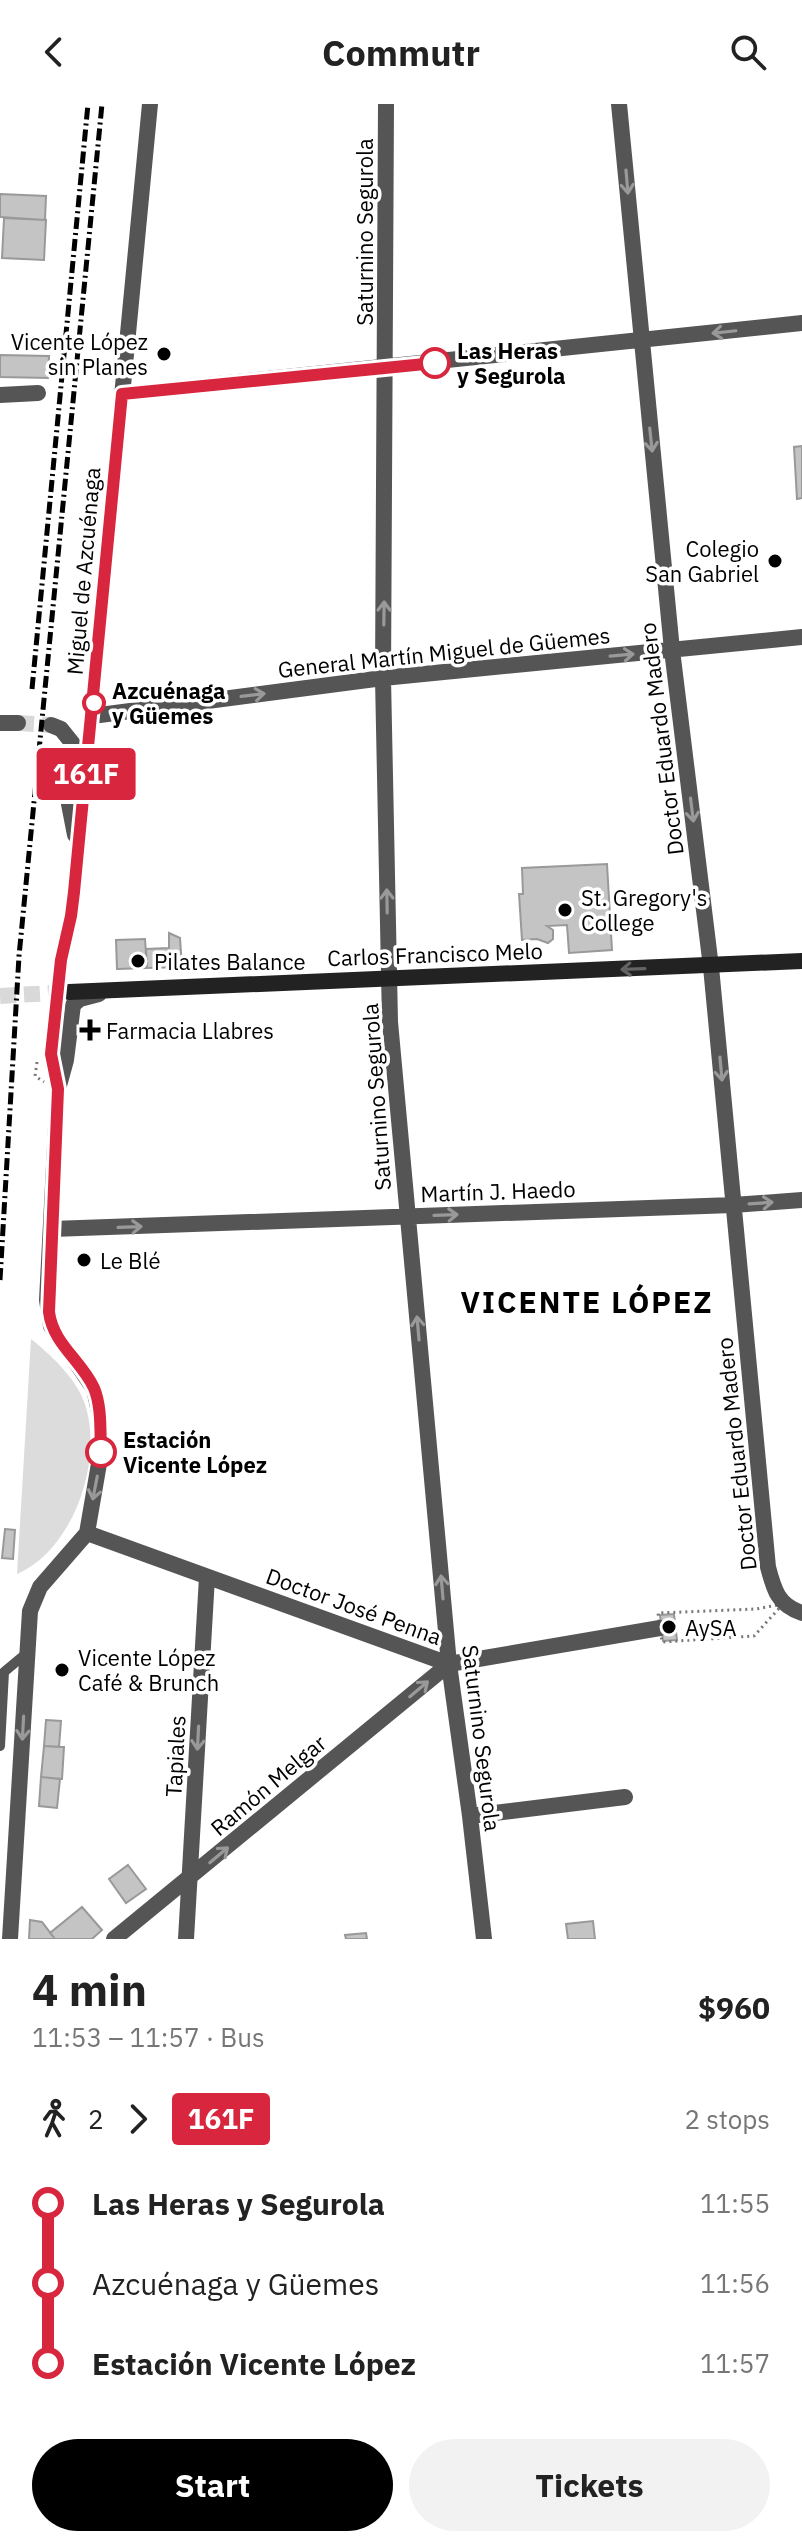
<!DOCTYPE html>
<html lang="en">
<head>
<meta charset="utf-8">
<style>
  body { margin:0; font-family:"IBM Plex Sans",sans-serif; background:#f2f2f2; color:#222; height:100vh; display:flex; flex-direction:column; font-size:30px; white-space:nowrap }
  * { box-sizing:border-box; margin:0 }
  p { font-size:26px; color:#767676 }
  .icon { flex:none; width:44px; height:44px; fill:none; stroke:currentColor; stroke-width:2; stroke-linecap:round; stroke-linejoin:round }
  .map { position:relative; height:1835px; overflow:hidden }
  .side { display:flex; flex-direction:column; background:#fff; flex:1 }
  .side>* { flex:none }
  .badge { padding:0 16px; border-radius:6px; font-size:28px; line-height:52px }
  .map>.badge { position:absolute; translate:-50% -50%; box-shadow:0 0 0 4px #fff }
  .legs { display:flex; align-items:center; gap:12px; height:88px; padding:0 32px; font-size:26px }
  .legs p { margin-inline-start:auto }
  .headline { display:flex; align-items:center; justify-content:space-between; height:136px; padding:0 32px }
  h1 { font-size:44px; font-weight:700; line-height:60px }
  .cta { display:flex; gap:16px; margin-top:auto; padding:16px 32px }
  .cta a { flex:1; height:92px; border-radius:48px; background:#000; color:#fff; font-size:32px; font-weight:700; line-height:92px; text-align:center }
  .cta a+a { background:#f2f2f2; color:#222 }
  ul { padding:0 32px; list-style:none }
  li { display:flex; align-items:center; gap:28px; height:80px; font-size:30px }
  li i { display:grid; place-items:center; width:12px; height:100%; margin:0 10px; background:currentColor }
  li i::after { content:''; width:20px; height:20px; margin:-10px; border:6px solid; border-radius:50%; background:#fff }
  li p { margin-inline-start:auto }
  li:first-child i { background:linear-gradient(#0000 50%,currentColor 0) }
  li:last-child i { background:linear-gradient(currentColor 50%,#0000 0) }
  header { display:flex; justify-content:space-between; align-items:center; height:104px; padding:0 32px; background:#fff; font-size:36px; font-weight:700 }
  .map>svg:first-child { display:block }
  .green { fill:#dcdcdc }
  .building { fill:#c4c4c4; stroke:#999; stroke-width:2 }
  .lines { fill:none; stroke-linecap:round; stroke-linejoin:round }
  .street-tunnel { stroke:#d9d9d9; stroke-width:16; stroke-dasharray:16 8; stroke-linecap:butt }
  .secondary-tunnel { stroke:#d9d9d9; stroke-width:16; stroke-dasharray:16 8; stroke-linecap:butt }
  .path { stroke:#777; stroke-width:3; stroke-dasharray:2 4; stroke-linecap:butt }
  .lane { stroke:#555; stroke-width:10 }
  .street { stroke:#555; stroke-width:16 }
  .secondary { stroke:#222; stroke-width:16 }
  .rail { stroke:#000; stroke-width:5; stroke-dasharray:12 4 2 4; stroke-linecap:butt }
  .street-bridge { stroke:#555; stroke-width:16 }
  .oneway { stroke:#999 }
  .oneway2 { stroke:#646464 }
  .line-1-casing { stroke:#fff; stroke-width:18 }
  .line-1 { stroke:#d7263d; stroke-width:12 }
  .poi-dot { fill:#000; stroke:#fff; stroke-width:3 }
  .stop-1-dot { fill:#fff; stroke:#d7263d; stroke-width:4 }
  .labels { text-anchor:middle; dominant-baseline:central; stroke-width:7; stroke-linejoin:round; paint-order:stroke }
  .street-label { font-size:22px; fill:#000; stroke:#fff }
  .poi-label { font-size:22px; fill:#000; stroke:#fff; text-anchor:start }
  .stop-label { font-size:22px; font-weight:bold; fill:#000; stroke:#fff; text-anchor:start }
  .district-label { font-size:30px; font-weight:bold; letter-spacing:2px; fill:#000; stroke:#fff }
</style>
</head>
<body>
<header><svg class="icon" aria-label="back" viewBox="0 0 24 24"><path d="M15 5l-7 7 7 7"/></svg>Commutr<svg class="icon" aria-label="search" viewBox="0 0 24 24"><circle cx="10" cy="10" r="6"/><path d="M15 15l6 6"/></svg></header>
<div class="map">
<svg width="802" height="1835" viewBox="0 0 802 1835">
  <rect width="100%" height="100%" fill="#fff"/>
  <!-- green -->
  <path class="green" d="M 31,1235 C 51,1251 73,1272 83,1295 C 106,1352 74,1446 17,1470 Z"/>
  <!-- building -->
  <path class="building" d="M 0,90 L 46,92 L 45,116 L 0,113 Z
    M 4,114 L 46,116 L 44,156 L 2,154 Z
    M 0,251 L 49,252 L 48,274 L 0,273 Z
    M 802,342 L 802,394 L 797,395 L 794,343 Z
    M 607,760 L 612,846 L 569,849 L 567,821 L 547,822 L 553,826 L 553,835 L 548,839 L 537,835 L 522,836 L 519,790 L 523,790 L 522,764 Z
    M 169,829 L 180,834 L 182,863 L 147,864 L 146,845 L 169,844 Z
    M 145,835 L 147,864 L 117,865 L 116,836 Z
    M 5,1425 L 15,1426 L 13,1455 L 2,1454 Z
    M 674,1510 L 677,1536 L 663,1537 L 660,1511 Z
    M 46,1616 L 61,1617 L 59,1643 L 44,1642 Z
    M 44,1642 L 64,1643 L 62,1675 L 41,1673 Z
    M 41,1673 L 60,1675 L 57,1704 L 39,1702 Z
    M 128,1761 L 146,1785 L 126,1799 L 109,1775 Z
    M 82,1803 L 102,1826 L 92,1835 L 55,1835 L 50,1829 Z
    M 30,1816 L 42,1818 L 55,1835 L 29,1835 Z
    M 593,1817 L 595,1835 L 568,1835 L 566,1820 Z
    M 366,1829 L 367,1835 L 346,1835 L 345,1831 Z"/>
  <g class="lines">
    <!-- street-tunnel -->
    <path class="street-tunnel" d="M 18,619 L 51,621"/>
    <!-- secondary-tunnel -->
    <path class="secondary-tunnel" d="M 0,892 L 69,888"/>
    <!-- path -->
    <path class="path" d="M 37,958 L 35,972 L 44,978
      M 783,1500 L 754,1532 L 662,1538 L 658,1509 L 756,1505 Z"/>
    <!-- lane -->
    <path class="lane" d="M 0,1642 L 4,1568 L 28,1548"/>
    <!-- street -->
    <path class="street" d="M 386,0 L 383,574 L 390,918 L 449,1560 L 470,1712 L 484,1835
      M 619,0 L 672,546 L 711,863 L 768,1463 C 774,1486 778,1501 802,1509
      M 122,290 L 802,219
      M 0,291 L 38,289
      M 92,612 L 383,574 L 802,533
      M 0,619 L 18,619
      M 51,621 L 61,625 L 73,640 L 69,700 L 75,731
      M 61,856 L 71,812 L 79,741 L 150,0
      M 52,1125 L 733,1101 L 802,1096
      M 87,1429 L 449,1560 L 660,1524
      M 470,1712 L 625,1693
      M 10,1835 L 30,1507 L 40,1483 L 87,1429 L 101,1348 L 100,1312 L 94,1285 L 51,1222 L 47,1196 L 58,985 L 66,956 L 73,901 L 80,895 L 99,890
      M 114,1835 L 449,1560
      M 186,1835 L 207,1473"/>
    <!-- secondary -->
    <path class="secondary" d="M 69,888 L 802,857"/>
    <!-- rail -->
    <path class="rail" d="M 32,585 L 88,0
      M 0,1176 L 19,852 L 102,0"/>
    <!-- street-bridge -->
    <path class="street-bridge" d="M 51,950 L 61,856"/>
  </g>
  <!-- one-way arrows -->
  <defs><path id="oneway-shaft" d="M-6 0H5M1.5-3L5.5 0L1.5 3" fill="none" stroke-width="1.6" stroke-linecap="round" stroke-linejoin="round" transform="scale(2)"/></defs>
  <g class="oneway">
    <use href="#oneway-shaft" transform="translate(627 78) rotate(85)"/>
    <use href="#oneway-shaft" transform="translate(724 228) rotate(174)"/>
    <use href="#oneway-shaft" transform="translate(651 336) rotate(84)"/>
    <use href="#oneway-shaft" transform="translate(384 509) rotate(-89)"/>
    <use href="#oneway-shaft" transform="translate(622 551) rotate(-5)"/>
    <use href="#oneway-shaft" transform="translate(253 591) rotate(-7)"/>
    <use href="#oneway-shaft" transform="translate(692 706) rotate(83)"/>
    <use href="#oneway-shaft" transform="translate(387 797) rotate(-91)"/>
    <use href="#oneway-shaft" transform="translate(721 965) rotate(85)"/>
    <use href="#oneway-shaft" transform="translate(761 1099) rotate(-4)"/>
    <use href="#oneway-shaft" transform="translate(446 1111) rotate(-2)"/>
    <use href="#oneway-shaft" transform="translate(130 1123) rotate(-2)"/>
    <use href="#oneway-shaft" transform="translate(418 1224) rotate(-95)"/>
    <use href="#oneway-shaft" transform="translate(95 1384) rotate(101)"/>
    <use href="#oneway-shaft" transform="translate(442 1483) rotate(-95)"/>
    <use href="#oneway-shaft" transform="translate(419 1585) rotate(-40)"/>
    <use href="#oneway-shaft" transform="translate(23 1624) rotate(93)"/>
    <use href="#oneway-shaft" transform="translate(198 1634) rotate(93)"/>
    <use href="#oneway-shaft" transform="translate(219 1751) rotate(-40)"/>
  </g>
  <use class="oneway2" href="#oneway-shaft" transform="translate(633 865) rotate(178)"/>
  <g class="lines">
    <!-- line-1 casing -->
    <g class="line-1-casing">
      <path id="line-1" d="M 101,1348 C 100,1328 102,1303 94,1284 C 81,1256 53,1240 49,1208 L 58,985 L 51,950 L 61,856 L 71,812 L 74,788 L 122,290 L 435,259"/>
    </g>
    <!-- line-1 -->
    <use href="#line-1" class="line-1"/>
  </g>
  <!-- markers -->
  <g class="poi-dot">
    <circle cx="164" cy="250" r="8"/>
    <circle cx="775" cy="457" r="8"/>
    <circle cx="565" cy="806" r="8"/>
    <circle cx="138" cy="857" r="8"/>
    <path d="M86 914h8v8h8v8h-8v8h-8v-8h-8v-8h8z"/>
    <circle cx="84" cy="1156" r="8"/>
    <circle cx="669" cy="1523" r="8"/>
    <circle cx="62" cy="1566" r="8"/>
  </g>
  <g class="stop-1-dot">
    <circle cx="435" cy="259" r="14"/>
    <circle cx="94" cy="599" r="10"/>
    <circle cx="101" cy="1348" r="14"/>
  </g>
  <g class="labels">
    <!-- street labels -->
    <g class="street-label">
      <text transform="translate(364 128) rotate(-90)">Saturnino Segurola</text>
      <text transform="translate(83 467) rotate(-85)">Miguel de Azcuénaga</text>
      <text transform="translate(444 548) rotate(-6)">General Martín Miguel de Güemes</text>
      <text transform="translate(661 635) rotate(-97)">Doctor Eduardo Madero</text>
      <text transform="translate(435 850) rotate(-2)">Carlos Francisco Melo</text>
      <text transform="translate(376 993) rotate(-94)">Saturnino Segurola</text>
      <text transform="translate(498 1087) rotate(-2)">Martín J. Haedo</text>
      <text transform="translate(736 1350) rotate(-96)">Doctor Eduardo Madero</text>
      <text transform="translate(354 1502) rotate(20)">Doctor José Penna</text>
      <text transform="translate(482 1634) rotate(83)">Saturnino Segurola</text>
      <text transform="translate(175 1652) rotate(-87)">Tapiales</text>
      <text transform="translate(268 1681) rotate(-40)">Ramón Melgar</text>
    </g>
    <!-- poi labels -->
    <g class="poi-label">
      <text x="148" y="237" text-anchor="end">Vicente López<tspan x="148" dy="25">sin Planes</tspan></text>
      <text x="759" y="444" text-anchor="end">Colegio<tspan x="759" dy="25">San Gabriel</tspan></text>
      <text x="581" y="793">St. Gregory's<tspan x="581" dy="25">College</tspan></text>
      <text x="154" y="857">Pilates Balance</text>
      <text x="106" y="926">Farmacia Llabres</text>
      <text x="100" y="1156">Le Blé</text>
      <text x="685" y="1523">AySA</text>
      <text x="78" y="1553">Vicente López<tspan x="78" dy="25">Café &amp; Brunch</tspan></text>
    </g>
    <!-- stop labels -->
    <g class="stop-label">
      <text x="457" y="246">Las Heras<tspan x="457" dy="25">y Segurola</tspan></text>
      <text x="112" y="586">Azcuénaga<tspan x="112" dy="25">y Güemes</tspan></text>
      <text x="123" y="1335">Estación<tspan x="123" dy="25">Vicente López</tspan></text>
    </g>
    <!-- district labels -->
    <g class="district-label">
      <text x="587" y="1197">VICENTE LÓPEZ</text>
    </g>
  </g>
</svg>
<b class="badge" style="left:86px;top:670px;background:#d7263d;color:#fff">161F</b>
</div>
<section class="side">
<div class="headline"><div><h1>4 min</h1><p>11:53 – 11:57 · Bus</p></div><b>$960</b></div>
<div class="legs"><svg class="icon" aria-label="walk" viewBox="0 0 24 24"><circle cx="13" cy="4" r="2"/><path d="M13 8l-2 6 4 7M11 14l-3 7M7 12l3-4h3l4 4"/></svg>2<svg class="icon" aria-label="forward" viewBox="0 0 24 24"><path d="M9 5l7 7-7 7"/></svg><b class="badge" style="background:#d7263d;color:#fff">161F</b><p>2 stops</p></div>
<ul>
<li><i style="color:#d7263d"></i><b>Las Heras y Segurola</b><p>11:55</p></li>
<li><i style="color:#d7263d"></i><span>Azcuénaga y Güemes</span><p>11:56</p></li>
<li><i style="color:#d7263d"></i><b>Estación Vicente López</b><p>11:57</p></li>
</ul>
<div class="cta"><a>Start</a><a>Tickets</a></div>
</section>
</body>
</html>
